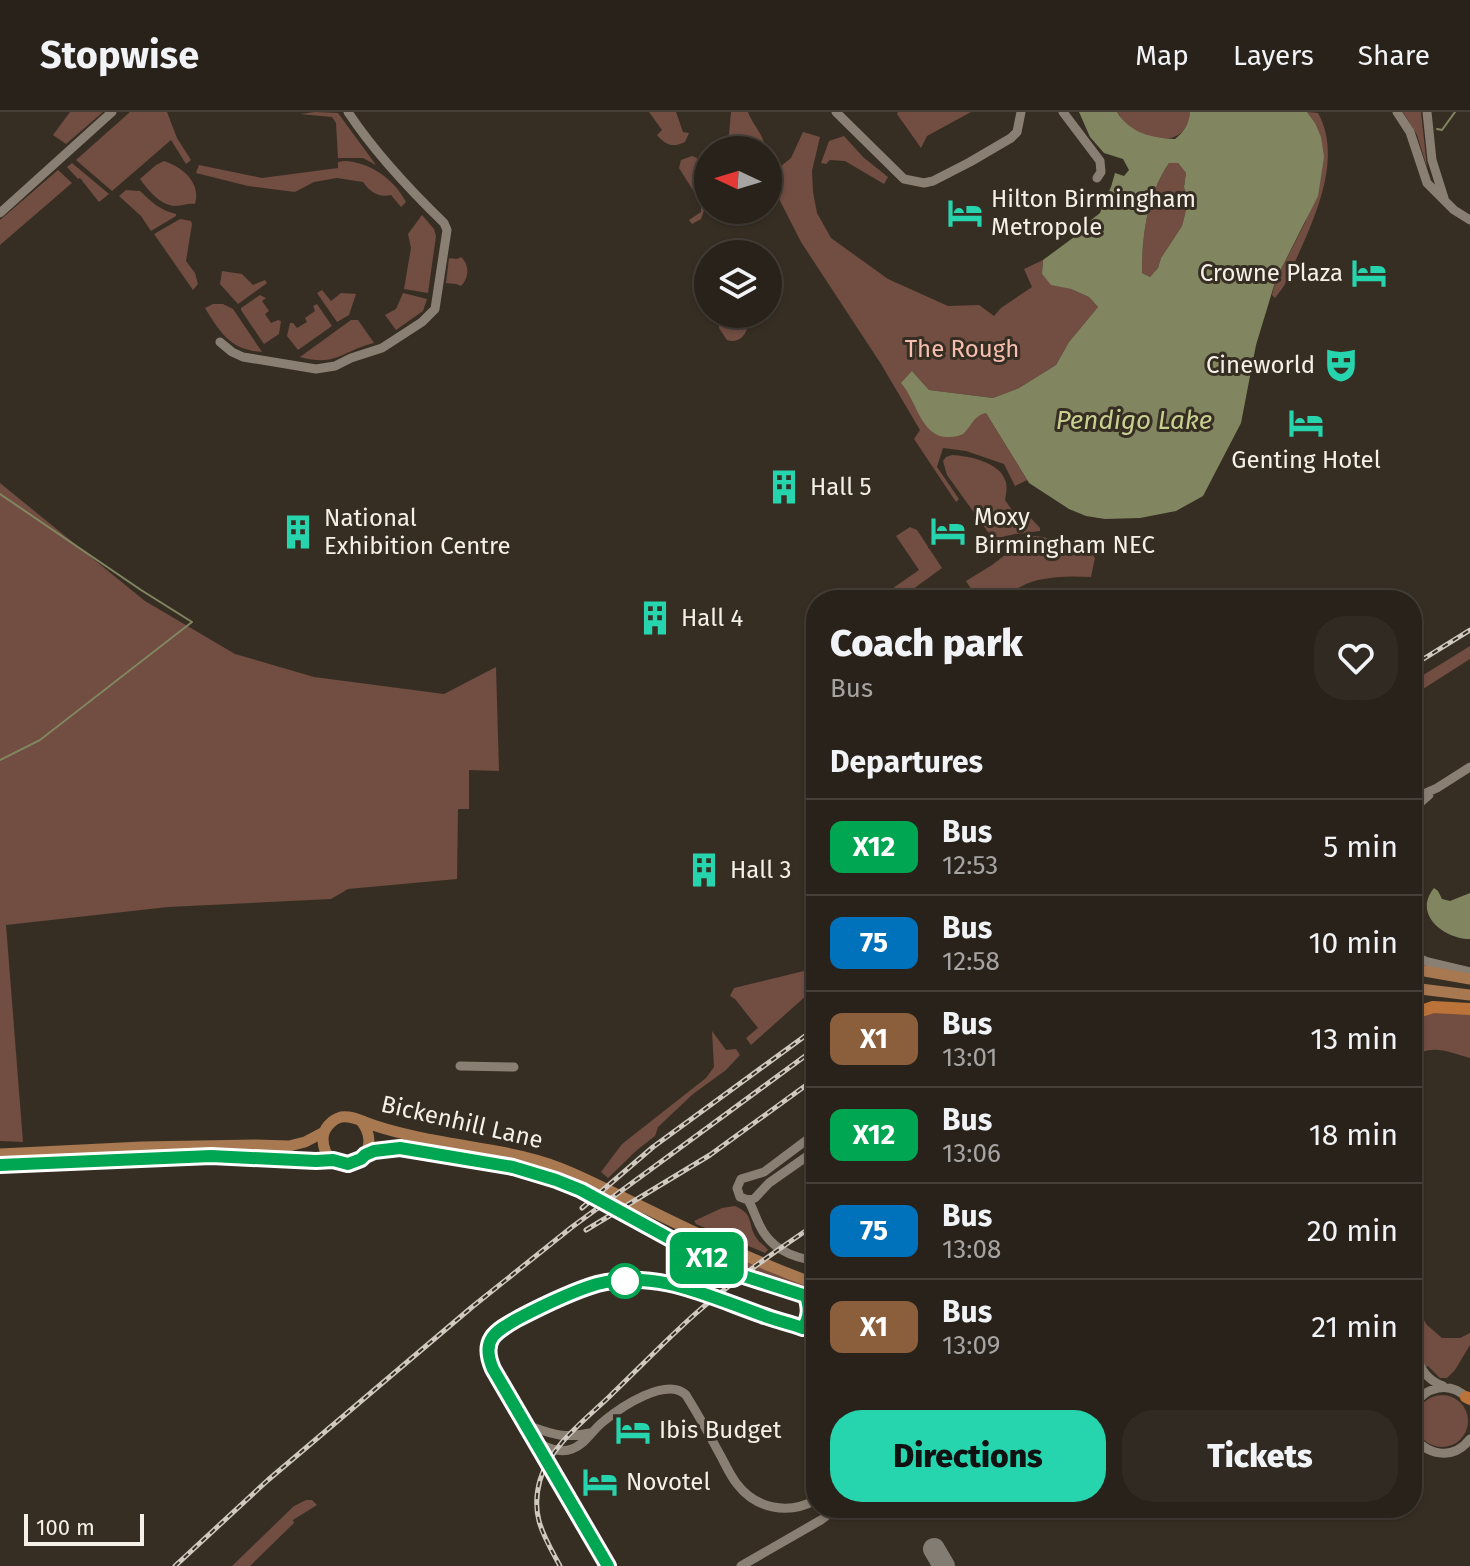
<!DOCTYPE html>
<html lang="en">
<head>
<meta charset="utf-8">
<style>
  body { margin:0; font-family:"Fira Sans",sans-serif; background:#312a23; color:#f1f3f6; height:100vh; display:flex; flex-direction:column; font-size:30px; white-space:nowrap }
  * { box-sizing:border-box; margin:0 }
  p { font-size:26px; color:#a5a4a2 }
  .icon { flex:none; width:44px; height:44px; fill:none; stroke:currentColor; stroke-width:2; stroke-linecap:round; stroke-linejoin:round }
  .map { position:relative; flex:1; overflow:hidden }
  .panel { position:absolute; left:806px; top:478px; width:616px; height:928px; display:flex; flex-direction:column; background:#29221a; border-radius:32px; box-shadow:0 2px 6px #0004,0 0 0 2px #453f39 }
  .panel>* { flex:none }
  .badge { padding:0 16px; border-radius:12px; font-size:28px; line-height:52px }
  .needle { width:52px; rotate:274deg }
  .tools { position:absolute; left:694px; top:24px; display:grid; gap:16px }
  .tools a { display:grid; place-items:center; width:88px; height:88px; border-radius:50%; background:#29221a; box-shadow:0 2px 6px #0004,0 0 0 2px #453f39; font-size:40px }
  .scale { position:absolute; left:24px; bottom:20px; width:120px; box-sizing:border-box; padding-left:8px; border:4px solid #f5f0e8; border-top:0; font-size:22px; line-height:28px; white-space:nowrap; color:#f5f0e8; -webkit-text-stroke:6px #372e23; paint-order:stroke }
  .map>.badge { position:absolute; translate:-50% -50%; box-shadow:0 0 0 4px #fff }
  h2 { padding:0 24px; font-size:30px; line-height:72px }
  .round { display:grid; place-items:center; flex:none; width:84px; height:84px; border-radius:32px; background:#312a23 }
  .headline { display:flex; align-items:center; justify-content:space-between; height:136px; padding:0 24px }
  h1 { font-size:38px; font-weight:800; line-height:60px }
  .cta { display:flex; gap:16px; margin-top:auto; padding:16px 24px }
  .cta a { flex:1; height:92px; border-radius:32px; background:#26d5ae; color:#111; font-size:32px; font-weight:800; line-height:92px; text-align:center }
  .cta a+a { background:#312a23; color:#f1f3f6 }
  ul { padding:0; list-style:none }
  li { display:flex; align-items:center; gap:24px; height:96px; padding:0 24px; border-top:2px solid #453f39 }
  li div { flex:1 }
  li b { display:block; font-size:30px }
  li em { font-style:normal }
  li .badge { min-width:88px; font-weight:700; text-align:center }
  header { display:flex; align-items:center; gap:48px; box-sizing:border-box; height:112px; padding:0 40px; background:#29221a; border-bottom:2px solid #453f39 }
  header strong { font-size:38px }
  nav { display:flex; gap:44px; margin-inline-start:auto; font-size:28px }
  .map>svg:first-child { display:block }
  .green { fill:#714d42 }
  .water { fill:#818660; fill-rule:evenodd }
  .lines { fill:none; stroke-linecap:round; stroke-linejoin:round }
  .stream { stroke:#818660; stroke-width:2 }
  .taxiway { stroke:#837c72; stroke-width:22 }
  .minor-tunnel { stroke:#544b41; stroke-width:9; stroke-dasharray:9 4.5; stroke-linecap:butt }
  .minor { stroke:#897f72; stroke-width:9 }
  .major { stroke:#a87850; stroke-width:11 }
  .highway { stroke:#bc7339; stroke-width:12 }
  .rail-casing { stroke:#cfc9c0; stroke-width:5 }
  .rail { stroke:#372e23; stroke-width:2; stroke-dasharray:6; stroke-linecap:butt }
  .line-casing { stroke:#fff; stroke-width:18 }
  .line { stroke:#00a651; stroke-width:12 }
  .stop-dot { fill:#fff; stroke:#00a651; stroke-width:4 }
  .labels { text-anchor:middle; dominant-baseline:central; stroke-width:6; stroke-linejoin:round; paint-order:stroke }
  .poi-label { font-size:24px; fill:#f5f0e8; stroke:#372e23; text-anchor:start }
  .park-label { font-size:24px; fill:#f6beae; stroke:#372e23 }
  .street-label { font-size:24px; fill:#f5f0e8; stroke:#372e23 }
  .water-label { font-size:26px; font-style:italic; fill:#c7d090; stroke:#372e23 }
</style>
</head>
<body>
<header>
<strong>Stopwise</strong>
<nav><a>Map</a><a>Layers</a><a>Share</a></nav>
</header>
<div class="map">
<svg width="1470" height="1454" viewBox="0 0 1470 1454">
  <rect width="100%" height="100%" fill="#372e23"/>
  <!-- green -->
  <path class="green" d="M 70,0 L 103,0 L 66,32 L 53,23 Z
    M 130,0 L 167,0 L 177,26 L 191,48 L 186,52 L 171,28 L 112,79 L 76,48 Z
    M 315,0 L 338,1 L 376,53 L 363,46 L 338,46 L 336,11 L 332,5 L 300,2 Z
    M 649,0 L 676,0 L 683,20 L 689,21 L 685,30 C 673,36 665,33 657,23 L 662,18 Z
    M 731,0 L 748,0 C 753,14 765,23 765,38 L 731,38 L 728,33 Z
    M 898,0 L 971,0 L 927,24 L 921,36 L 897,2 Z
    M 1117,0 L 1190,0 C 1188,38 1143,30 1125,11 C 1123,9 1119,2 1117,0 Z
    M 1307,0 L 1318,1 C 1347,53 1305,125 1284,174 L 1275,186 L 1272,183 L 1276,167 L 1306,109 L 1315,11 Z
    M 1403,0 L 1421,0 L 1427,55 L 1417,23 Z
    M 803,20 L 820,25 L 812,59 L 813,80 L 817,101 L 831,126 L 888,167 L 948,194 L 979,193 L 994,204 L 1001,196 L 1032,175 L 1024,157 L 1043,148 L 1042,162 L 1051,172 L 1071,177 L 1089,185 L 1098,195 L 1069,230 L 1056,253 L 1019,276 L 993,286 L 929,278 L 912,259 L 909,280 L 915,295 L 963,321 L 977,303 L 986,301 L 1027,368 L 1015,374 L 1004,352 L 966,339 L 943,336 L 937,355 L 959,387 L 956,390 L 914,327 L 920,318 L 881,252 L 801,130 L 773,75 L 771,62 L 791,46 Z
    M 844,24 L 863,45 L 888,65 L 884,72 L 845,49 L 830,48 L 826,52 L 821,51 L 829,29 Z
    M 692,44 L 697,46 L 699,71 L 706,93 L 701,107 L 692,112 L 689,108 L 701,100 L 701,91 L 679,56 L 681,48 Z
    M 164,49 C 184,56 201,71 195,92 C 187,91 183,94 175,94 C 160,93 148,78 140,67 L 156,53 Z
    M 344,49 C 370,50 394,67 406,90 L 401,95 L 391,83 C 379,86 370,80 363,70 L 337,66 L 314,70 L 295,80 L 248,74 L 196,61 L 199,53 L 262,66 L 338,56 L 338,50 Z
    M 72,51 L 109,82 L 99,90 L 80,66 L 78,67 L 67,55 Z
    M 1169,51 L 1178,51 L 1186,61 L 1184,75 L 1188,90 L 1182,114 L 1161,146 L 1158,156 L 1150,165 L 1142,161 C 1142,123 1147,83 1169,51 Z
    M 58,58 L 72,71 L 0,133 L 0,108 Z
    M 126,78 L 140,79 C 152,90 159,98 176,102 L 176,104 L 151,119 L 141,104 L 119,84 Z
    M 422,103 L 434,117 L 436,124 L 428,181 L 404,177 L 411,136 L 408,122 Z
    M 180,107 L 191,109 L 192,112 L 186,149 L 195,161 L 198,172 L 193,178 L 154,122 Z
    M 461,145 C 470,153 469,166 461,174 L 456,172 L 446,171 L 449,146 L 457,147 Z
    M 222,159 L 242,162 L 253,173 L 265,168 L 267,171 L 238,192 L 220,172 Z
    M 322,178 L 331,189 L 341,181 L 356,182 L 349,203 L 337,210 L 317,181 Z
    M 403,181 L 427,187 L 423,199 L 396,218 L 385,203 L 396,197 Z
    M 260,183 L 266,186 L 262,189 L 269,199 L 265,202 L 271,211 L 278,208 L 281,209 L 279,222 L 264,232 L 241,198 L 241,196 Z
    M 213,192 L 223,192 L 233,197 L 262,240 C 230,238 220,220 205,196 Z
    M 317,192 L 332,214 L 298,238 L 287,224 L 290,211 L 293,211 L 297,216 L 307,210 L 305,206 L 315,199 L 313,194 Z
    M 736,202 L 750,202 C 749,216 744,233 727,228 L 719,216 L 719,213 Z
    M 351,208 L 358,208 L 374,231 C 341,239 337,255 300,245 Z
    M 952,343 C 969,344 999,350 1005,368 C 1008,374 1006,382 1005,388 L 1012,398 L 1027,402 L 1040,416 L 1040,419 L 1015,422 L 993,427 L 947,363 L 943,349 L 946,345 Z
    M 0,371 L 145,489 L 235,542 L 314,565 L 444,582 L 496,555 L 499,659 L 469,658 L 469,697 L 458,697 L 457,767 L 348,777 L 331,787 L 168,795 L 6,813 L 23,1030 L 0,1029 Z
    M 910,415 L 917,418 L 942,456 L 898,488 L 876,488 L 919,458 L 896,424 Z
    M 1030,424 C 1047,424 1050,428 1064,431 C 1077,434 1087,434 1095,446 L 1091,465 C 1074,464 1056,464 1038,468 C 1015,473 1001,493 977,486 L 966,469 L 992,453 Z
    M 1470,534 L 1470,547 L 1412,584 L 1412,570 Z
    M 816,856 L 816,878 L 807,883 L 751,933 L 746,926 L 758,916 L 735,887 L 730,884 L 734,876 Z
    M 1425,899 L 1470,900 L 1470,946 C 1450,941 1427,929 1412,949 L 1412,905 Z
    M 712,919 L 726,938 L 736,937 L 740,943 L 726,958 L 693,982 L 658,1015 L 655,1024 L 637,1038 L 608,1066 L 601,1060 L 622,1032 L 706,966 L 714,955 Z
    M 735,1094 C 756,1103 746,1113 758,1128 C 760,1131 765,1134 768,1138 L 765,1141 L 696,1112 L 694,1109 L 722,1096 Z
    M 681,1120 L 742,1147 L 816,1174 L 816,1182 L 764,1166 L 721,1149 L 677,1124 Z
    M 1412,1190 L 1427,1213 L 1442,1226 L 1460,1226 L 1470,1221 L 1470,1233 L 1455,1258 L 1447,1266 L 1440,1266 L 1428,1254 L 1425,1255 L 1412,1217 Z
    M1416 1309a26 26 0 1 1 52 0a26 26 0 1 1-52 0Z
    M 306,1388 L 312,1388 L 317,1393 L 293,1408 L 294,1411 L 250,1454 L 232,1454 L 294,1394 Z"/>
  <!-- water -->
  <path class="water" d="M 1079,0 L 1117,0 C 1130,21 1151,26 1175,27 C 1184,20 1189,12 1190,0 L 1307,0 L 1315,11 L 1321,25 L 1324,45 L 1318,84 L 1276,167 L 1256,233 L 1241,311 L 1203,384 L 1176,399 L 1140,406 L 1105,407 L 1086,404 L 1069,397 L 1029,371 L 986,301 C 973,304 972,314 963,322 C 959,324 954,325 950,325 C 921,327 917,289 901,271 L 912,259 L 929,278 L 993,286 L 1019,276 L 1056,253 L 1069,230 L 1098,195 L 1089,185 L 1071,177 L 1051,173 L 1042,162 L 1043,148 L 1085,117 L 1091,108 L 1100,101 L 1106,85 L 1111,75 L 1115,61 L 1124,64 L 1129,58 L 1123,47 L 1104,41 L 1090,25 ZM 1169,51 L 1178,51 L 1186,61 L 1184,75 L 1188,90 L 1182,114 L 1161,146 L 1158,156 L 1150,165 L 1142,161 C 1142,123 1147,83 1169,51 Z
    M 1434,776 L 1438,779 L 1442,787 L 1450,789 L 1470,781 L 1470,827 C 1445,827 1412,803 1434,776 Z"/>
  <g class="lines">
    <!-- stream -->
    <path class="stream" d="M 1437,17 L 1442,18 L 1455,0
      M 0,382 L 141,478 L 192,510 L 40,628 L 0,648"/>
    <!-- taxiway -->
    <path class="taxiway" d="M 934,1437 L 944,1454"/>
    <!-- minor-tunnel -->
    <path class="minor-tunnel" d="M 493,1257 L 523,1308"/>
    <!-- minor -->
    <path class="minor" d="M 836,0 L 904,67 L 924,71 L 933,69 L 970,50 L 1011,26 L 1017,20 L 1021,0
      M 1063,0 L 1100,49 L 1101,60 L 1097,66
      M 1397,0 L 1410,20 L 1427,71 L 1454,98 L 1470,108
      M 1427,0 L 1432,48 L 1444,86
      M 0,101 L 112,0
      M 220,230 L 232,240 L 243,245 L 316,257 L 335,254 L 351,246 L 382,236 L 422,210 L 435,197 L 447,118 L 444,111 C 409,77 375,41 348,0
      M 1412,687 L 1437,676 L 1470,655
      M 1412,698 L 1429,683
      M 1412,843 L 1428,850 L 1470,860
      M 460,954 L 514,955
      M 816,1021 L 764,1060 L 741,1067 L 737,1076 L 740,1085 L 748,1088 C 753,1096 755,1104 759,1112 C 770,1136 790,1145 816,1149
      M 748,1088 L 755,1086 L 769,1071 L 816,1038
      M 1412,1236 C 1420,1254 1424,1267 1443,1274
      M 493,1257 C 480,1226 495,1219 519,1206 C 587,1170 637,1155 712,1183 C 746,1196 780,1212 816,1218
      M 1412,1296 C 1425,1274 1450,1268 1468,1287
      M 523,1308 L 608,1454
      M 526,1313 C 552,1322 563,1327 590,1321
      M 1412,1321 C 1425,1344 1453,1349 1470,1327
      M 536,1330 C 548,1335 559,1342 572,1337 C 586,1332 592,1318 604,1309 C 621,1295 667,1264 686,1283 C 697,1301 708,1320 718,1339 C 724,1349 729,1362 737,1372 C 756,1397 788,1403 816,1388
      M 741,1454 L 821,1408 L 837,1396"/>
    <!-- major -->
    <path class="major" d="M 1412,855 L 1419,858 L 1470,867
      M 1412,876 L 1470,883
      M 361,1009 C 382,1034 357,1064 333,1048 C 326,1043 323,1035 323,1027 C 323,1017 331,1008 341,1005 C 353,1003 365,1011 376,1014 C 413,1026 452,1031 490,1038 C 514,1042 537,1047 560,1056 C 591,1068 619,1084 649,1098 C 704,1125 758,1151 816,1172
      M 0,1042 L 142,1035 L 255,1033 L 289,1034 L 305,1030 L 324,1020
      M 365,1043 L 384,1037 L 418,1038 L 513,1055 L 537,1062 L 581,1078 L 731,1160 L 816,1187
      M 0,1053 L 211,1044 L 316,1049 L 333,1048"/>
    <!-- highway -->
    <path class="highway" d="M 1412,902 L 1433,895 L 1470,897
      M 1466,1285 L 1470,1287"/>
    <!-- rail casing -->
    <g class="rail-casing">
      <path id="rail" d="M 1412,554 L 1470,518
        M 582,1096 L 653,1035 L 816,916
        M 586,1118 L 710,1043 L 816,966
        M 175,1454 L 268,1368 L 472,1195 L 572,1115 L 816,936
        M 560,1454 C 544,1424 530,1404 540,1368 C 550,1334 585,1308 610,1284 C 638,1257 665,1229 694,1203 C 732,1169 774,1140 816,1112"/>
    </g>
    <!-- rail -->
    <use href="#rail" class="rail"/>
  </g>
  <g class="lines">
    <!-- line casing -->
    <g class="line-casing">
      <path id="line" d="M 0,1053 L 211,1044 L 316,1049 L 333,1048 L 348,1052 L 361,1047 L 365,1043 L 374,1039 L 400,1036 L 513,1055 L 556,1068 L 581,1078 L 731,1160 L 806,1184 C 810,1197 810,1204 803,1216 C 789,1211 775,1208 762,1203 C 708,1184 656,1157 597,1172 C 570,1180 544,1193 519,1206 C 496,1219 480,1227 493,1257 L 608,1454"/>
    </g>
    <!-- line -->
    <use href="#line" class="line"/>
  </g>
  <!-- icons -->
  <defs>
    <g id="hotel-bare" transform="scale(2.76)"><path d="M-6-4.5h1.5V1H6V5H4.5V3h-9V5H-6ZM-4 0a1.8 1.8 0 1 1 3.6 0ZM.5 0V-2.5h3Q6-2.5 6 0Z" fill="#26d5ae" stroke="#372e23" stroke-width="2.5" paint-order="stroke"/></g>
    <g id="theatre-bare" transform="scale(2.76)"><path d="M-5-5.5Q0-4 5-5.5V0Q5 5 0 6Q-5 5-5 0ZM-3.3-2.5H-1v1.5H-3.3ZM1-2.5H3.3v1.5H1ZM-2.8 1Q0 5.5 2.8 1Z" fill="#26d5ae" stroke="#372e23" stroke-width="2.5" paint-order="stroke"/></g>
    <g id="building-bare" transform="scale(2.76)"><path d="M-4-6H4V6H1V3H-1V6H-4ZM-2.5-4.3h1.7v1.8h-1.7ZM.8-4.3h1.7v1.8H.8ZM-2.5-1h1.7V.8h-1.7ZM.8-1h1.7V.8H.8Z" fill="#26d5ae" stroke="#372e23" stroke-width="2.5" paint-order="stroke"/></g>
  </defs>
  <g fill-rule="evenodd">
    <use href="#hotel-bare" x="965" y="101"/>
    <use href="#hotel-bare" x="1369" y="161"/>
    <use href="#theatre-bare" x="1341" y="253"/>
    <use href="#hotel-bare" x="1306" y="311"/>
    <use href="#building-bare" x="784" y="375"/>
    <use href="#hotel-bare" x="948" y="419"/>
    <use href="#building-bare" x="298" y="420"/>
    <use href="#building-bare" x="655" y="506"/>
    <use href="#building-bare" x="704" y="758"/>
    <use href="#hotel-bare" x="633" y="1318"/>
    <use href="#hotel-bare" x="600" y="1370"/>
  </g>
  <!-- markers -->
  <circle class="stop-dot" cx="625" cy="1169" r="16"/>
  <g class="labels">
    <!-- poi labels -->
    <g class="poi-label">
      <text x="991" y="87">Hilton Birmingham<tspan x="991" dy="28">Metropole</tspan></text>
      <text x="1343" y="161" text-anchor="end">Crowne Plaza</text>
      <text x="1315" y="253" text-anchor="end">Cineworld</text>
      <text x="1306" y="348" text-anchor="middle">Genting Hotel</text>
      <text x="810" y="375">Hall 5</text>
      <text x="974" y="405">Moxy<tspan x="974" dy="28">Birmingham NEC</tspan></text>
      <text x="324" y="406">National<tspan x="324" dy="28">Exhibition Centre</tspan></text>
      <text x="681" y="506">Hall 4</text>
      <text x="730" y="758">Hall 3</text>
      <text x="659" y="1318">Ibis Budget</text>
      <text x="626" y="1370">Novotel</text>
    </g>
    <!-- park labels -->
    <g class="park-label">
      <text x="962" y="237">The Rough</text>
    </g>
    <!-- street labels -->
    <g class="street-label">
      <text transform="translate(462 1010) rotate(13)">Bickenhill Lane</text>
    </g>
    <!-- water labels -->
    <g class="water-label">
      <text x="1134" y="308">Pendigo Lake</text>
    </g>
  </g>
</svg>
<div class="tools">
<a><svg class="needle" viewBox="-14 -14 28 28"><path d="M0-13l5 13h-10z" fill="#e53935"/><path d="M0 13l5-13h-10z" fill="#a5a4a2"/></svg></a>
<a><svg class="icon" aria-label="layers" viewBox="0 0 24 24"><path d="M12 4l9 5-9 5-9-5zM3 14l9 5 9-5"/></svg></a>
</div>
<div class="scale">100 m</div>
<b class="badge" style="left:707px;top:1146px;background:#00a651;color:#fff">X12</b>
<section class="panel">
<div class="headline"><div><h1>Coach park</h1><p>Bus</p></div><a class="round"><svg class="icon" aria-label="heart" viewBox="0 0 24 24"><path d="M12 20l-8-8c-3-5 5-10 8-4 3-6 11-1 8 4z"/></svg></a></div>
<h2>Departures</h2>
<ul>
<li><span class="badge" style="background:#00a651;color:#fff">X12</span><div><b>Bus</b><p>12:53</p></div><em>5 min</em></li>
<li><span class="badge" style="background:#0072bc;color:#fff">75</span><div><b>Bus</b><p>12:58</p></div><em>10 min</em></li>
<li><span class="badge" style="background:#8b5e3c;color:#fff">X1</span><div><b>Bus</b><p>13:01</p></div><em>13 min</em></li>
<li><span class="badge" style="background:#00a651;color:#fff">X12</span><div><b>Bus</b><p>13:06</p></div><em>18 min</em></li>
<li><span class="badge" style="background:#0072bc;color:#fff">75</span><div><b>Bus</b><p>13:08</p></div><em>20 min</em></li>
<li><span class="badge" style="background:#8b5e3c;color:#fff">X1</span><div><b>Bus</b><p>13:09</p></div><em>21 min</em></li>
</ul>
<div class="cta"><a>Directions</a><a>Tickets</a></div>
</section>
</div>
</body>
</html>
